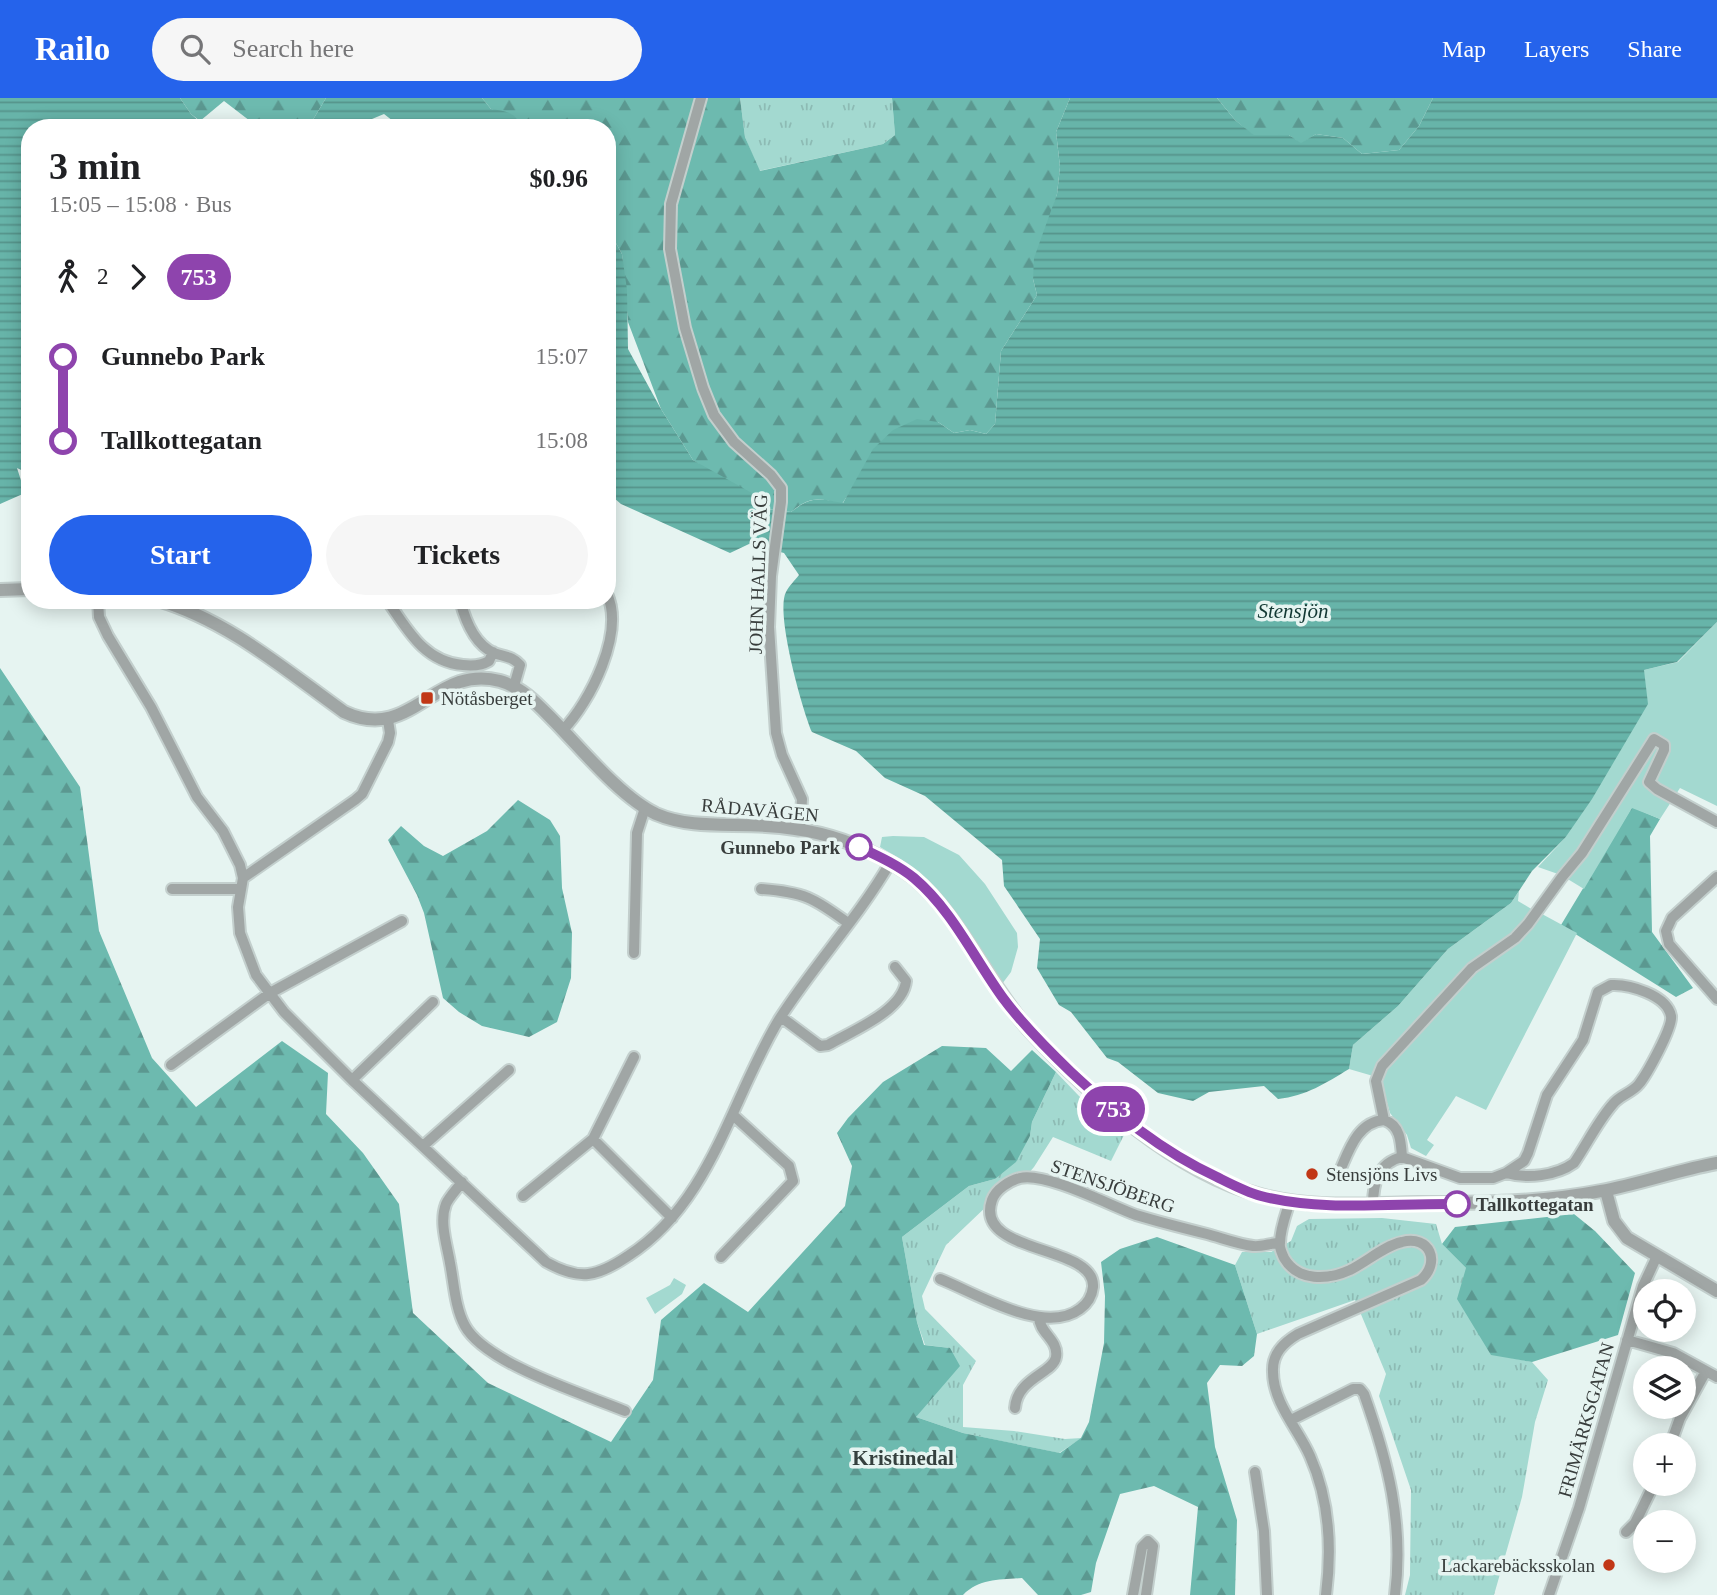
<!DOCTYPE html>
<html lang="en">
<head>
<meta charset="utf-8">
<style>
  body { margin:0; font-family:"Times New Roman",serif; background:#f6f6f6; color:#202124; height:100vh; display:flex; flex-direction:column; font-size:26px; white-space:nowrap }
  * { box-sizing:border-box; margin:0 }
  p { font-size:23px; color:#757577 }
  .icon { flex:none; width:38px; height:38px; fill:none; stroke:currentColor; stroke-width:2; stroke-linecap:round; stroke-linejoin:round }
  .map { position:relative; flex:1; overflow:hidden }
  .side { position:absolute; left:21px; top:21px; width:595px; height:490px; display:flex; flex-direction:column; background:#fff; border-radius:28px; box-shadow:0 4px 18px #0003 }
  .side>* { flex:none }
  .badge { padding:0 14px; border-radius:23px; font-size:24px; line-height:46px }
  .tools { position:absolute; left:1633px; top:1181px; display:grid; gap:14px }
  .tools a { display:grid; place-items:center; width:63px; height:63px; border-radius:50%; background:#fff; box-shadow:0 4px 18px #0003; font-size:35px }
  .map>.badge { position:absolute; translate:-50% -50%; box-shadow:0 0 0 4px #fff }
  .legs { display:flex; align-items:center; gap:10px; height:77px; padding:0 28px; font-size:23px }
  .legs p { margin-inline-start:auto }
  .headline { display:flex; align-items:center; justify-content:space-between; height:119px; padding:0 28px }
  h1 { font-size:38px; font-weight:600; line-height:52px }
  .button { display:flex; gap:14px; margin-top:auto; padding:14px 28px }
  .button a { flex:1; height:80px; border-radius:42px; background:#2563eb; color:#fff; font-size:28px; font-weight:600; line-height:80px; text-align:center }
  .button a+a { background:#f6f6f6; color:#202124 }
  ul { padding:0 28px; list-style:none }
  li { display:flex; align-items:center; gap:24px; height:84px; font-size:26px }
  li i { display:grid; place-items:center; width:10px; height:100%; margin:0 9px; background:currentColor }
  li i::after { content:''; width:18px; height:18px; margin:-9px; border:5px solid; border-radius:50%; background:#fff }
  li p { margin-inline-start:auto }
  li:first-child i { background:linear-gradient(#0000 50%,currentColor 0) }
  li:last-child i { background:linear-gradient(currentColor 50%,#0000 0) }
  header { display:flex; align-items:center; gap:42px; box-sizing:border-box; height:98px; padding:0 35px; background:#2563eb; color:#fff }
  header strong { font-size:33px }
  nav { display:flex; gap:38px; margin-inline-start:auto; font-size:24px }
  .search { width:490px; height:63px; background:#f6f6f6; display:flex; align-items:center; gap:18px; box-sizing:border-box; padding:0 24px; border-radius:38px; color:#757577; font-size:26px }
  .map>svg:first-child { display:block }
  .grass { fill:url(#grass-tufts) }
  .forest { fill:url(#forest-firs) }
  .park { fill:#a3d9d0 }
  .water { fill:url(#water-rules) }
  .lines { fill:none; stroke-linecap:round; stroke-linejoin:round }
  .minor-casing { stroke:#c3cfcd; stroke-width:14 }
  .tertiary-casing { stroke:#c3cfcd; stroke-width:16 }
  .minor { stroke:#a0a6a5; stroke-width:10 }
  .tertiary { stroke:#a0a6a5; stroke-width:12 }
  .line-1-casing { stroke:#fff; stroke-width:16 }
  .line-1 { stroke:#8e44ad; stroke-width:10 }
  .poi-dot { fill:#c13716; stroke:#e6f4f1; stroke-width:2.5 }
  .stop-1-dot { fill:#fff; stroke:#8e44ad; stroke-width:3.5 }
  .labels { text-anchor:middle; dominant-baseline:central; stroke-width:7; stroke-linejoin:round; paint-order:stroke }
  .street-label { font-size:19px; fill:#383d3c; stroke:#e6f4f1 }
  .poi-label { font-size:19px; fill:#383d3c; stroke:#e6f4f1; text-anchor:start }
  .stop-label { font-size:19px; font-weight:bold; fill:#383d3c; stroke:#e6f4f1; text-anchor:end }
  .water-label { font-size:21px; font-style:italic; fill:#123833; stroke:#e6f4f1 }
  .neighbourhood-label { font-size:21px; font-weight:bold; fill:#35403e; stroke:#e6f4f1 }
</style>
</head>
<body>
<header>
<strong>Railo</strong>
<div class="search"><svg class="icon" aria-label="search" viewBox="0 0 24 24"><circle cx="10" cy="10" r="6"/><path d="M15 15l6 6"/></svg>Search here</div>
<nav><a>Map</a><a>Layers</a><a>Share</a></nav>
</header>
<div class="map">
<svg width="1717" height="1497" viewBox="0 0 1717 1497">
  <defs>
    <pattern id="grass-tufts" width="24" height="20" patternUnits="userSpaceOnUse" patternTransform="scale(1.75)"><rect width="24" height="20" fill="#a3d9d0"/><path d="M3 7l-1-3M5 7V3M7 7l1-3M15 17l-1-3M17 17v-4M19 17l1-3" fill="none" stroke="#8dbbb4"/></pattern>
    <pattern id="forest-firs" width="22" height="20" patternUnits="userSpaceOnUse" patternTransform="scale(1.75)"><rect width="22" height="20" fill="#6dbaaf"/><path d="M5 1l3.5 6h-7zM16 11l3.5 6h-7z" fill="#5b9890"/></pattern>
    <pattern id="water-rules" width="6" height="5" patternUnits="userSpaceOnUse" patternTransform="scale(1.75)"><rect width="6" height="5" fill="#67b4a9"/><path d="M0 2.5h6" fill="none" stroke="#56948b"/></pattern>
  </defs>
  <rect width="100%" height="100%" fill="#e6f4f1"/>
  <!-- grass -->
  <path class="grass" d="M 740,0 L 892,0 L 895,37 L 883,46 L 759,73 L 745,39 Z
    M 1056,974 L 1079,998 L 1124,1037 L 1111,1063 L 1053,1039 L 1034,1069 L 1021,1084 L 1011,1085 L 946,1147 L 922,1198 L 925,1211 L 976,1263 L 963,1287 L 963,1329 L 1014,1333 L 1065,1341 L 1082,1340 L 1059,1355 L 963,1335 L 916,1319 L 950,1250 L 925,1247 L 917,1224 L 902,1139 L 969,1088 L 995,1081 L 1030,1038 L 1032,1024 Z
    M 1382,1120 L 1436,1126 L 1442,1146 L 1466,1170 L 1491,1256 L 1532,1264 L 1548,1282 L 1535,1324 L 1522,1399 L 1494,1497 L 1405,1497 L 1410,1477 L 1411,1392 L 1379,1298 L 1386,1276 L 1355,1202 L 1257,1236 L 1235,1167 L 1242,1154 L 1271,1154 L 1291,1143 L 1297,1128 L 1309,1121 Z"/>
  <!-- forest -->
  <path class="forest" d="M 180,0 L 326,0 L 308,30 L 254,30 L 254,26 L 224,3 L 200,23 L 191,16 Z
    M 482,0 L 740,0 L 745,39 L 760,73 L 883,46 L 895,37 L 892,0 L 1070,0 L 1056,34 L 1060,69 L 1057,96 L 1033,181 L 1037,197 L 1001,253 L 995,326 L 986,336 L 970,332 L 954,335 L 938,324 L 857,383 L 842,406 C 818,400 811,398 791,414 L 767,411 L 693,362 L 661,311 L 628,224 L 622,156 L 607,129 L 607,30 L 521,30 L 519,22 L 491,11 Z
    M 1217,0 L 1433,0 L 1419,28 L 1399,52 L 1362,56 L 1343,40 L 1316,36 L 1301,46 L 1289,37 L 1254,38 L 1235,22 Z
    M 0,570 L 80,689 L 99,833 L 152,960 L 196,1009 L 282,943 L 328,975 L 326,1016 L 363,1055 L 399,1106 L 413,1215 L 488,1285 L 611,1344 L 653,1282 L 661,1222 L 704,1185 L 748,1214 L 845,1108 L 852,1068 L 837,1035 L 848,1020 L 883,984 L 942,948 L 986,950 L 1011,973 L 1032,952 L 1056,974 L 1032,1024 L 1030,1038 L 1016,1064 L 995,1081 L 969,1088 L 902,1139 L 917,1224 L 924,1247 L 950,1250 L 960,1268 L 916,1319 L 963,1335 L 1060,1355 L 1081,1340 L 1089,1324 L 1104,1245 L 1105,1198 L 1101,1164 L 1120,1151 L 1157,1139 L 1235,1167 L 1257,1236 L 1254,1258 L 1242,1268 L 1220,1267 L 1207,1285 L 1215,1349 L 1237,1422 L 1235,1497 L 1190,1497 L 1198,1409 L 1154,1388 L 1120,1396 L 1096,1465 L 1091,1494 L 1081,1497 L 1038,1497 L 1022,1480 C 1000,1482 980,1480 963,1497 L 0,1497 Z
    M 518,702 L 550,722 L 560,738 L 562,790 L 572,835 L 571,880 L 557,924 L 529,939 L 482,928 L 459,914 L 443,900 L 424,815 L 417,797 L 388,742 L 401,728 L 424,748 L 443,758 L 487,733 Z
    M 1632,709 L 1660,721 L 1650,738 L 1652,834 L 1693,890 L 1676,899 L 1561,827 Z
    M 1574,1116 L 1595,1133 L 1635,1175 L 1618,1237 L 1532,1264 L 1491,1257 L 1457,1201 L 1466,1170 L 1442,1146 L 1455,1129 Z"/>
  <!-- park -->
  <path class="park" d="M 1717,524 L 1717,708 L 1680,690 L 1660,721 L 1632,710 L 1584,791 L 1566,780 L 1542,816 L 1577,835 L 1486,1012 L 1456,998 L 1427,1042 L 1434,1047 L 1426,1058 L 1411,1050 L 1407,1037 L 1390,1015 L 1380,980 L 1349,971 L 1353,947 L 1398,908 L 1448,851 L 1511,805 L 1519,793 L 1518,803 L 1533,812 L 1558,776 L 1538,769 L 1565,740 L 1644,572 L 1678,564 Z
    M 893,738 L 924,739 L 959,757 L 985,786 L 1017,835 L 1018,849 L 1011,874 L 1002,886 L 927,782 L 902,762 L 880,749 L 882,739 Z
    M 674,1180 L 686,1187 L 682,1196 L 655,1216 L 646,1200 L 670,1187 Z"/>
  <!-- water -->
  <path class="water" d="M 0,0 L 180,0 L 191,16 L 207,30 L 30,30 L 30,376 L 17,370 L 25,395 L 0,406 Z
    M 326,0 L 482,0 L 491,11 C 505,13 517,14 521,30 L 402,30 L 384,16 L 360,26 L 356,30 L 308,30 Z
    M 1070,0 L 1217,0 L 1235,22 L 1254,37 L 1289,37 L 1301,45 L 1316,36 L 1343,40 L 1362,56 L 1399,52 L 1419,28 L 1433,0 L 1717,0 L 1717,524 L 1677,564 L 1644,572 L 1648,606 L 1592,701 L 1565,740 L 1532,773 L 1511,805 L 1448,851 L 1398,908 L 1353,947 L 1349,971 C 1326,985 1306,998 1278,1001 L 1264,988 L 1209,994 L 1193,1003 L 1158,995 L 1118,964 L 1107,960 L 1071,914 L 1059,907 L 1037,870 L 1040,841 L 1004,788 L 1002,762 L 925,698 L 885,680 L 856,653 L 812,634 C 802,611 775,514 786,494 C 789,488 795,482 799,477 L 784,455 L 749,446 L 730,455 L 621,406 L 607,394 L 607,129 L 622,156 L 627,192 L 628,251 L 661,311 L 693,362 L 759,399 L 767,411 L 791,414 C 811,398 818,400 843,405 L 873,351 L 893,332 L 917,321 L 938,324 L 954,335 L 970,332 L 986,336 L 995,326 L 1001,253 L 1037,197 L 1033,181 L 1034,160 L 1057,96 L 1060,69 L 1056,34 Z"/>
  <g class="lines">
    <!-- minor casing -->
    <g class="minor-casing">
      <path id="minor" d="M 701,0 L 671,106 L 670,151 L 685,230 L 703,290 L 714,317 L 734,344 L 771,377 L 781,390 L 781,404 L 771,478 L 769,529 L 776,635 L 782,657 L 802,701 L 800,732
        M 98,502 L 99,519 L 108,538 L 151,609 L 197,699 L 223,733 L 240,767 L 243,780 L 238,809 L 240,835 L 256,877 L 284,914 L 352,982 L 546,1164 C 580,1183 597,1179 628,1158 C 712,1104 731,1000 780,920 C 814,867 858,820 890,765
        M 387,502 C 407,531 424,564 463,567 C 472,568 481,568 489,563 L 493,554
        M 460,502 C 465,522 474,546 494,555 C 505,559 512,558 520,567 L 514,588
        M 563,632 C 590,604 625,535 607,496
        M 1717,779 L 1672,820 L 1666,833 L 1669,846 L 1717,901
        M 243,780 L 355,702 L 362,696 L 388,644 L 390,635 L 388,622
        M 172,791 L 241,791
        M 761,791 C 804,794 814,800 848,825
        M 634,855 L 637,735 L 645,710
        M 1611,887 C 1629,886 1667,897 1671,918 C 1673,929 1647,976 1639,986 C 1632,995 1620,997 1613,1006 C 1598,1023 1587,1046 1574,1065 C 1556,1078 1527,1081 1506,1075 L 1524,1063 L 1528,1055 L 1547,997 L 1583,942 L 1598,894 Z
        M 781,919 L 820,948 L 828,947 C 852,933 903,913 906,883 L 895,869
        M 171,967 L 270,895 L 402,823
        M 352,982 L 433,904
        M 1384,1022 L 1376,983 L 1382,968 L 1472,870 L 1515,840 L 1528,826 L 1562,779 L 1582,755 L 1654,641 L 1664,647 L 1664,652 L 1649,684 L 1657,691 L 1717,724
        M 593,1041 L 634,959
        M 423,1048 L 509,972
        M 1402,1059 L 1460,1080 L 1493,1080 L 1506,1075
        M 1338,1077 C 1348,1056 1356,1024 1384,1022 C 1400,1027 1401,1043 1402,1059 C 1378,1065 1373,1085 1373,1107
        M 462,1084 C 457,1091 449,1099 446,1106 C 439,1124 447,1147 450,1165 C 454,1185 455,1210 465,1228 C 486,1266 584,1296 625,1313
        M 523,1098 L 593,1041 L 672,1120
        M 1290,1103 C 1286,1116 1280,1131 1280,1145 C 1279,1150 1282,1155 1284,1160 C 1298,1184 1328,1182 1350,1172 C 1368,1163 1384,1148 1402,1144 C 1430,1137 1441,1164 1421,1182 L 1298,1236 C 1283,1245 1272,1256 1273,1274 C 1273,1305 1299,1332 1310,1358 C 1330,1403 1332,1450 1326,1497
        M 721,1159 L 793,1083 L 789,1068 L 733,1017
        M 940,1181 C 976,1195 1044,1238 1080,1211 C 1087,1206 1092,1198 1093,1189 C 1096,1146 973,1157 992,1102 C 996,1091 1009,1083 1020,1080 C 1046,1074 1109,1107 1136,1117 C 1159,1124 1183,1130 1207,1136 C 1222,1140 1238,1146 1253,1148 C 1262,1149 1271,1145 1279,1145
        M 1627,1242 L 1673,1255 L 1717,1279
        M 1015,1310 C 1017,1280 1054,1275 1056,1259 C 1059,1242 1039,1235 1039,1219
        M 1291,1322 L 1353,1291 L 1360,1291 L 1364,1296 C 1388,1364 1404,1425 1395,1497
        M 1670,1348 L 1680,1320 L 1706,1273
        M 1255,1374 L 1264,1433 L 1267,1497
        M 1626,1434 L 1635,1425 L 1654,1386
        M 1133,1497 L 1142,1449 L 1148,1443 L 1153,1448 L 1146,1497
        M 1549,1497 L 1579,1410 L 1643,1188 L 1657,1158"/>
    </g>
    <!-- tertiary casing -->
    <g class="tertiary-casing">
      <path id="tertiary" d="M 0,492 L 30,491
        M 158,502 C 229,523 285,572 344,614 C 412,646 434,565 500,583 C 524,590 539,608 556,625 C 583,653 622,700 656,716 C 691,731 730,725 766,728 C 801,730 835,737 866,752 C 883,760 900,769 914,780 C 961,819 988,886 1029,932 C 1087,995 1176,1075 1260,1097 C 1311,1111 1366,1106 1419,1105 C 1480,1105 1540,1105 1601,1093 C 1640,1086 1678,1072 1717,1065
        M 1606,1093 L 1614,1123 L 1627,1140 L 1717,1193"/>
    </g>
    <!-- minor -->
    <use href="#minor" class="minor"/>
    <!-- tertiary -->
    <use href="#tertiary" class="tertiary"/>
  </g>
  <g class="lines">
    <!-- line-1 casing -->
    <g class="line-1-casing">
      <path id="line-1" d="M 859,749 C 878,758 898,767 914,780 C 952,812 974,860 1003,900 C 1023,927 1047,951 1071,974 C 1116,1016 1161,1053 1217,1079 C 1231,1086 1246,1094 1261,1098 C 1324,1114 1393,1105 1457,1106"/>
    </g>
    <!-- line-1 -->
    <use href="#line-1" class="line-1"/>
  </g>
  <!-- markers -->
  <g class="poi-dot">
    <rect x="420" y="593" width="14" height="14" rx="3.5"/>
    <circle cx="1312" cy="1076" r="7"/>
    <circle cx="1609" cy="1467" r="7"/>
  </g>
  <g class="stop-1-dot">
    <circle cx="859" cy="749" r="12"/>
    <circle cx="1457" cy="1106" r="12"/>
  </g>
  <g class="labels">
    <!-- street labels -->
    <g class="street-label">
      <text transform="translate(758 476) rotate(-88)">JOHN HALLS VÄG</text>
      <text transform="translate(760 712) rotate(5)">RÅDAVÄGEN</text>
      <text transform="translate(1113 1088) rotate(19)">STENSJÖBERG</text>
      <text transform="translate(1586 1322) rotate(-74)">FRIMÄRKSGATAN</text>
    </g>
    <!-- poi labels -->
    <g class="poi-label">
      <text x="441" y="600">Nötåsberget</text>
      <text x="1326" y="1076">Stensjöns Livs</text>
      <text x="1595" y="1467" text-anchor="end">Lackarebäcksskolan</text>
    </g>
    <!-- stop labels -->
    <g class="stop-label">
      <text x="840" y="749">Gunnebo Park</text>
      <text x="1476" y="1106" text-anchor="start">Tallkottegatan</text>
    </g>
    <!-- water labels -->
    <g class="water-label">
      <text x="1293" y="513">Stensjön</text>
    </g>
    <!-- neighbourhood labels -->
    <g class="neighbourhood-label">
      <text x="903" y="1360">Kristinedal</text>
    </g>
  </g>
</svg>
<div class="tools">
<a><svg class="icon" aria-label="locate" viewBox="0 0 24 24"><circle cx="12" cy="12" r="6"/><path d="M12 2v4M12 18v4M2 12h4M18 12h4"/></svg></a>
<a><svg class="icon" aria-label="layers" viewBox="0 0 24 24"><path d="M12 4l9 5-9 5-9-5zM3 14l9 5 9-5"/></svg></a>
<a>+</a>
<a>−</a>
</div>
<b class="badge" style="left:1113px;top:1011px;background:#8e44ad;color:#fff">753</b>
<section class="side">
<div class="headline"><div><h1>3 min</h1><p>15:05 – 15:08 · Bus</p></div><b>$0.96</b></div>
<div class="legs"><svg class="icon" aria-label="walk" viewBox="0 0 24 24"><circle cx="13" cy="4" r="2"/><path d="M13 8l-2 6 4 7M11 14l-3 7M7 12l3-4h3l4 4"/></svg>2<svg class="icon" aria-label="forward" viewBox="0 0 24 24"><path d="M9 5l7 7-7 7"/></svg><b class="badge" style="background:#8e44ad;color:#fff">753</b></div>
<ul>
<li><i style="color:#8e44ad"></i><b>Gunnebo Park</b><p>15:07</p></li>
<li><i style="color:#8e44ad"></i><b>Tallkottegatan</b><p>15:08</p></li>
</ul>
<div class="button"><a>Start</a><a>Tickets</a></div>
</section>
</div>
</body>
</html>
